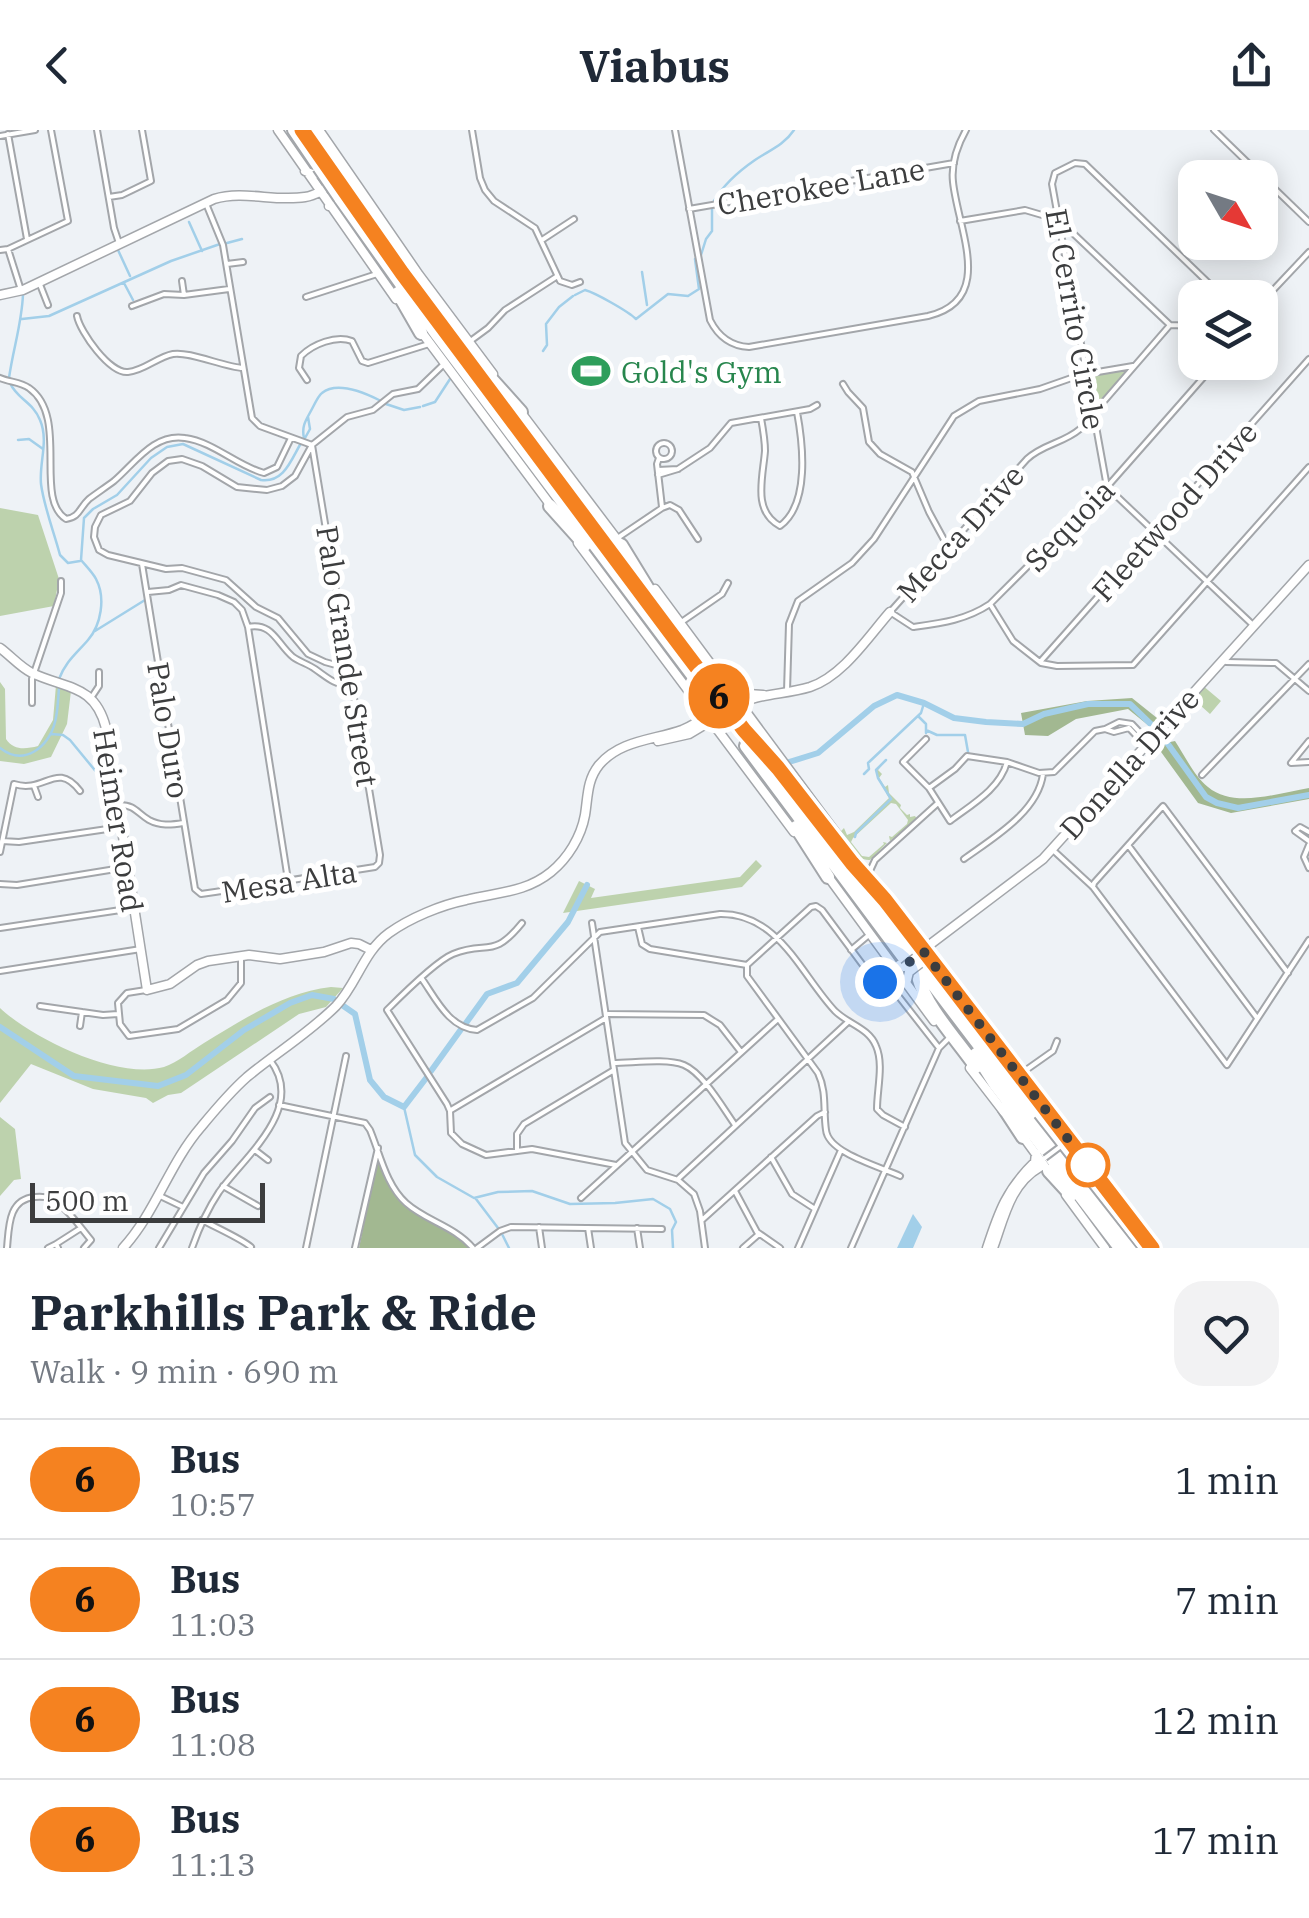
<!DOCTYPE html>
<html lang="en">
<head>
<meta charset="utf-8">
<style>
  body { margin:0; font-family:"IBM Plex Serif",serif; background:#f2f2f3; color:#1f2937; height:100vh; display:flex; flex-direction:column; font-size:38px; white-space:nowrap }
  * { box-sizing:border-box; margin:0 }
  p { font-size:32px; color:#747a83 }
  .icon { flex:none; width:55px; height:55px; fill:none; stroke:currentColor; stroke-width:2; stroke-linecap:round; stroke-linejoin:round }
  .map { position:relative; height:1118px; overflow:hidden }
  .details { display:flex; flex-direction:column; background:#fff; flex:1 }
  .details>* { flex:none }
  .badge { padding:0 20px; border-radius:32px; font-size:35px; line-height:65px }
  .needle { width:65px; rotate:129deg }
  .controls { position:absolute; left:1178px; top:30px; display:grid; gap:20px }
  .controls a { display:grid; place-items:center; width:100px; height:100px; border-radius:20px; background:#fff; box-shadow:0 5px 25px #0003; font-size:50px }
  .scale { position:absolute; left:30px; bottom:25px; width:235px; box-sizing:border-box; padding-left:10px; border:5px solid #3c3d3e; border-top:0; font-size:28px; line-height:35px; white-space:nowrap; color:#3c3d3e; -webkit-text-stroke:8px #fff; paint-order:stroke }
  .you { position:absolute; width:50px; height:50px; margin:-25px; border:8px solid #fff; border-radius:50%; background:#1a73e8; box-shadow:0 0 0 15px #1a73e833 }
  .map>.badge { position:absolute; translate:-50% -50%; box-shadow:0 0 0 5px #fff }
  .round { display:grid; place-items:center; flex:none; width:105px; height:105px; border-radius:30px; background:#f2f2f3 }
  .summary { display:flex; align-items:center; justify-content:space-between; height:170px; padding:0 30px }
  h1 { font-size:48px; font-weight:700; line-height:75px }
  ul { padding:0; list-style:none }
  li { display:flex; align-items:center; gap:30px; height:120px; padding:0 30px; border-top:2px solid #e0e1e3 }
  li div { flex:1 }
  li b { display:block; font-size:38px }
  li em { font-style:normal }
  li .badge { min-width:110px; font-weight:700; text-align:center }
  header { display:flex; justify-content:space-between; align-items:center; height:130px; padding:0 30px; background:#fff; font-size:45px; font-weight:700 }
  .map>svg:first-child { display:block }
  .green { fill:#bdd2ad }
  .forest { fill:#a2b891 }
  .water { fill:#a2cfe9 }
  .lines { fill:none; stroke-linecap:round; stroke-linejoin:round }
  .stream { stroke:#a2cfe9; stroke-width:2.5 }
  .river { stroke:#a2cfe9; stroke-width:6 }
  .street-casing { stroke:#a3a6aa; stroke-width:8 }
  .secondary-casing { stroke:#a3a6aa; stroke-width:11 }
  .highway-casing { stroke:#a3a6aa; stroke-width:16 }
  .street { stroke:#fff; stroke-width:4 }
  .secondary { stroke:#fff; stroke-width:8 }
  .highway { stroke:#fff; stroke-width:12 }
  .street-bridge-casing { stroke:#a3a6aa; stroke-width:8; stroke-linecap:butt }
  .secondary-bridge-casing { stroke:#a3a6aa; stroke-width:11; stroke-linecap:butt }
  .highway-bridge-casing { stroke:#a3a6aa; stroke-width:16; stroke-linecap:butt }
  .street-bridge { stroke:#fff; stroke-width:4 }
  .secondary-bridge { stroke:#fff; stroke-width:8 }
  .highway-bridge { stroke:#fff; stroke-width:12 }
  .line-casing { stroke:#fff; stroke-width:22 }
  .line { stroke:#f58220; stroke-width:15 }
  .walk { stroke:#3c3d3e; stroke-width:10; stroke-dasharray:0 18 }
  .stop-dot { fill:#fff; stroke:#f58220; stroke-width:5 }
  .labels { text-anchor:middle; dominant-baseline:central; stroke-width:10; stroke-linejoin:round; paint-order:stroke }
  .street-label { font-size:30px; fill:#3c3d3e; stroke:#fff }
  .leisure-label { font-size:30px; fill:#27864d; stroke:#fff; text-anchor:start }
</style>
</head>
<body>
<header><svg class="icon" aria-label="back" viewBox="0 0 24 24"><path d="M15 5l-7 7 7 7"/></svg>Viabus<svg class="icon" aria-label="share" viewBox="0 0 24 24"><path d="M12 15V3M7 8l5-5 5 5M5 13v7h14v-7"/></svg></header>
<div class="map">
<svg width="1309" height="1118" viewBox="0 0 1309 1118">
  <rect width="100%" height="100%" fill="#eef2f6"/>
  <!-- green -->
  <path class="green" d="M 1129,237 L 1131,239 L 1094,278 L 1088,247 Z
    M 0,378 L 38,385 L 59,449 L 54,476 L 0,486 Z
    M 0,552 L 5,559 L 6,609 C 14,621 26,619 38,616 L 53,590 L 56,555 L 71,561 L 67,594 L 51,627 L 24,634 L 0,631 Z
    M 1202,555 L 1221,571 L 1210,584 L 1191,567 Z
    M 886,630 L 878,640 L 882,644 L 879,648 L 885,657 L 888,655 L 889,663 L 901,675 L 900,678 L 907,685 L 910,684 L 910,687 L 915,686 L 917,689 L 890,711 L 889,706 L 892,707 L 907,694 L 908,690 L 896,674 L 891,673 L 853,708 L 851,712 L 862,726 L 869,727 L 884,714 L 883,712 L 887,713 L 870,730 C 856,731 848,714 839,703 L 844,698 L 847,705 L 854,702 L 889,668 L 886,663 L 887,661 L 878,648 L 876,640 Z
    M 756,730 L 762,736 L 742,757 L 563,783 L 579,751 L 595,759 L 591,768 L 740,747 Z
    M 331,857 L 343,858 L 326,877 L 299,884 L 181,963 L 168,965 L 153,973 L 146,968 L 93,959 L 31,934 L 0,973 L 0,878 C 33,909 118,950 164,937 C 177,933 192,920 204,913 C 245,888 283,863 331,857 Z
    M 0,987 L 15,999 L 21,1049 L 14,1050 L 0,1066 Z"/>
  <!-- forest -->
  <path class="forest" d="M 1132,568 L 1162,592 L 1154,600 L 1128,579 L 1076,589 L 1048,606 L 1025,605 L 1021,583 L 1087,571 Z
    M 1175,611 C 1185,626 1194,646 1208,657 C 1234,679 1278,663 1309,658 L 1309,669 L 1231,683 L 1198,673 L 1156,615 Z
    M 377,1029 L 379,1029 C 384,1042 388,1056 396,1067 C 414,1091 451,1094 469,1118 L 359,1118 Z"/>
  <!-- water -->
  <path class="water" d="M 913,1084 L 922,1097 L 913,1118 L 897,1118 Z"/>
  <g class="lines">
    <!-- stream -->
    <path class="stream" d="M 714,71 C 724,54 739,41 755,30 C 770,20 784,15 794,0
      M 189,92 L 202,121
      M 227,113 L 242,109
      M 118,120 L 130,146
      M 701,125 L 706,109 L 712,101 L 712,79
      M 642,142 L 647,175
      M 124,153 L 133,170
      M 575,165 L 585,160 C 596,163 629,182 636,189 L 668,164 L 688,166 L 699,159 L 695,129
      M 22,189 L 49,186 L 171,131 L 220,114
      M 543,221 L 547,215 L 546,194 L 559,177 L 573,166
      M 9,248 C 13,219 22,193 23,164
      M 10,253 C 17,269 33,272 40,290 C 49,311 39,332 41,354 C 44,377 54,402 60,425 L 68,433 L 80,431
      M 383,273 L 404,280 L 420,277
      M 423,276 L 435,272 L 450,249
      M 304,308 C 301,295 307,289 313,277 C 315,273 319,265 322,263 C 337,251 365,263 379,270
      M 305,308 L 310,299 L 308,287
      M 18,310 L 29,309 L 43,319
      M 95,501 L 145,470
      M 59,549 C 66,531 76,524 88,510 C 101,495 106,468 96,449 C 93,443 86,436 81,430 L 84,388 L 93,379 L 117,365 L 151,328 L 167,317 L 183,314 L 261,350 C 284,353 291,330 301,313
      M 919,587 L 926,594 L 926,603
      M 926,600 L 937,605 L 965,605 L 968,622
      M 51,604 L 63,605 L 70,610 L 107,655 L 113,677
      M 0,618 C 24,637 49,617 55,592 C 58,581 58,569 59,558
      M 864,644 L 869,639 L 868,633 L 921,583 L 924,573
      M 855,707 L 856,703 L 891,669 L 878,648 L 876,640 L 886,630
      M 404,977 L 415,1025 L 437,1047 L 474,1068 L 498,1062 L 532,1061 L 570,1074 L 615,1073 L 653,1069 L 670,1079 L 676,1092 L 672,1100 L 673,1118
      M 476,1069 L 498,1098
      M 501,1102 L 509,1118"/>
    <!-- river -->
    <path class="river" d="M 789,632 L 818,623 L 874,576 L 897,565 L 924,573 L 954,588 L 986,592 L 1023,594 L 1044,584 L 1088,574 L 1130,574 L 1160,603 L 1206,667 L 1217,673 L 1238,678 L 1309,665
      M 342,875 L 355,884 L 370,950 L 384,967 L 404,977 L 427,947
      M 466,893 L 487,864 L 517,853 L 568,792 L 587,755
      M 0,897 L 74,946 L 158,956 L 186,945 L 244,900 L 290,873 L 312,865 L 334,869
      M 431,941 L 462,898"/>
    <!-- street casing -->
    <g class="street-casing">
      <path id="street" d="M 97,0 L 114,98 L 119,113
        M 472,0 L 480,48 L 485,60 L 494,71 L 535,98 L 560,151 L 572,155 L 580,152
        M 675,0 L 710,190 C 718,206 730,216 749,217 L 928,186 C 996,170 958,100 953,52 C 951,34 957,16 966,0
        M 1214,0 L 1309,92
        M 8,4 L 27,109
        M 0,6 L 35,0
        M 109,67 L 122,65 L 151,51 L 142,0
        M 207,76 L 223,115 L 252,288 L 260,296 L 312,315
        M 689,79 L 954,33
        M 960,91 L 1025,80 L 1059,90 L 1170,195
        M 542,110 L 574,89
        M 8,119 L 20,157
        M 0,120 L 8,119 L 68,91 L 51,0
        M 227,134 L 243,132
        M 182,151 L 184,165
        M 39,152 L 48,175
        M 306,167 L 377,144
        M 1224,168 L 1085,34 L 1075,33 L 1055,43 L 1052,54 L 1107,357 L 1253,495
        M 1260,174 L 1309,122
        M 132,176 L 164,164 L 184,165 L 229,159
        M 77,186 C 80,202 110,244 128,242 C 144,241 157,227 173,224 C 189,221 224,237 243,238
        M 1195,196 L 1170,195 L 1080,299 C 1064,313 1043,314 1027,329 L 890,482 L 913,497 C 942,493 966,490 990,474 L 1107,357 L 1217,232
        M 469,212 L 488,198 L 505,180 L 556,147
        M 0,248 C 9,252 21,252 29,258 C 70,287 33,368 66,389 C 80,387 79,378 89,369 C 97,363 106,357 114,351 C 135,333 154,303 185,308 C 214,312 237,336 264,343 L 277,337 L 291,308
        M 307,250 L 299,238 L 301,226 C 313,214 336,205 352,211 L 362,231 L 368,233 L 429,214
        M 843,254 L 848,262 L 863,278 L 869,312 L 880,324 L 912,342 L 929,382 L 948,417
        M 761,288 C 763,299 765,310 765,321 C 763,347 752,381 780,396 C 810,374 803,314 797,282
        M656 321a8 8 0 1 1 16 0a8 8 0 1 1-16 0Z
        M 312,315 L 295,346 L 282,356 L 267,360 L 237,357 L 202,336 L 182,329 L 168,331 L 152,343 L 130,371 L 101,385 L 95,397 L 94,407 L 99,420 L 108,425 L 166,439 L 182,438 L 226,450 L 256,477 L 278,488 L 308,524 L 325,532 L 350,539
        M 312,315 L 347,287 L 373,280 L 393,264 L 418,259 L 444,234
        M 659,328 L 657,334 L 662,377
        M 658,340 L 678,339
        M 658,345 L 678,339 L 710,318 L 731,293 L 810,279 L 817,275
        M 619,407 L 662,378 L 670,375 L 679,380 L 698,409
        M 142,434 L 195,759 L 201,764 L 215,762 L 375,737 L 379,733 L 380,725 L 312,315
        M 148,462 L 169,460 L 181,455 L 218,465 L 234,472 L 242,480 L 248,497 L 288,750
        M 990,474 L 1013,511 L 1041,533 L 1057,536 L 1133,535 L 1309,337
        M 683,491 L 722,464 L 728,453
        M 248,497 C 273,492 277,514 293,527 C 300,532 308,534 315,539 C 332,551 330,551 351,558
        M 1040,532 L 1309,229
        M 1226,532 L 1276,533 L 1309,561
        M 787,561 L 789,494 L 798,471 L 852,433 L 874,409 L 954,286 L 979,271 L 1040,259 L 1080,245 L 1133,236
        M 91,568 L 99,556 L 99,542
        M 32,573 L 32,549 L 61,463 L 61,451
        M 1105,599 L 1114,602 L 1129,598 L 1145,615
        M 926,609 L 903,632 L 929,658 L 950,691 C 971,675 1000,659 1007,632
        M 1309,611 L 1291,633 L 1309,632
        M 1202,645 L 1309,534
        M 34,656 L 38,667
        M 929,658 L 955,639 L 967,626 L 1007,632 L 1039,643 L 1054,642 L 1095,601 L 1105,599 L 1119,592 L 1132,594 L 1148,611
        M 120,675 C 135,675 137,683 149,690 C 160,696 171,695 183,693
        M 1309,702 L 1300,697 L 1295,701 L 1309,711
        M 2,711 L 19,712 L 121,697
        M 1128,715 L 1257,888
        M 1309,715 L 1304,727 L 1309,738
        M 1054,721 L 1093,757 L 1227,935 L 1309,810
        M 0,722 L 14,654 C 45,664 56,630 80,661
        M 964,729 C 993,708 1038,682 1043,644
        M 869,743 L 875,730 L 938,673
        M 0,754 L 17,755 L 128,737
        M 1093,757 L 1094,753 L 1163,676 L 1288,843
        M 522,793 C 492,830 488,810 453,824 C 436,831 401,866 387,880 L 447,974 L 450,981 L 451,1003 L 462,1014 L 486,1025 L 532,1019 L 616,1035
        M 592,793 L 625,1013 L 647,1040 L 678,1050 L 694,1064 L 700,1081 L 705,1118
        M 638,797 L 642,814 L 650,819 L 747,835
        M 0,798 L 134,778
        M 851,820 L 870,804
        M 747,835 L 811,777 L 816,776 L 822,780 L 868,842 L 896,863 L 939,918
        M 747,835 L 747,846 L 818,943 C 827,962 823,980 826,1000 C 828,1023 881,1037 900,1046
        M 0,841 L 141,819
        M 422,849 C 436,869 449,898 477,900 L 533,868 L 600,802 L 720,784 C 779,783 801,845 835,881 C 848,894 869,898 876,916 C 884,934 877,959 877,979 L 883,985 L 905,997
        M 146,860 L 127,863 L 118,873 L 120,894 L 129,906 L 178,899 L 227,870 L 241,853 L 241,826
        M 40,876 L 103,885 L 118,884
        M 608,884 L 704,885 L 720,895 L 741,922
        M 80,896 L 82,882
        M 613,933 C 633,933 666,928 684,935 C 703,943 723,978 735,995
        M 1019,945 L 1053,921 L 1057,911
        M 279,975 L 365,993 L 370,1000 C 380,1024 386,1055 406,1073 C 426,1091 454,1096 473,1118
        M 451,980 L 606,888
        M 255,1020 L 268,1030
        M 517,1021 L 517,1004 L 524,994 L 614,940
        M 771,1027 L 792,1064 L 815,1079
        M 679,1048 L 848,892
        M 223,1056 L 258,1076
        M 735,1061 L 757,1102 L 780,1118
        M 158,1065 L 183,1077
        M 581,1068 L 778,889
        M 202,1090 C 215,1097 242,1109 251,1117
        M 702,1090 L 817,986 L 825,982
        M 539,1097 L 542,1118
        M 588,1098 L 591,1118
        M 637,1098 L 640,1118
        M 56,1114 L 81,1098
        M 7,1118 C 9,1097 8,1069 35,1067 C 44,1066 51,1067 58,1073 C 71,1083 81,1098 91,1110 L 84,1118
        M 48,1118 L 56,1114 L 58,1118
        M 159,1118 L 204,1043 L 232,1011 L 255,978 L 270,967
        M 192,1118 C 199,1098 207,1080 219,1062 C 245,1026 307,978 270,930
        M 306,1118 L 346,926
        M 355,1118 L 378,1018
        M 477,1118 L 500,1101 L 511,1097 L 662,1099
        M 743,1118 L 759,1104
        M 798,1118 L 841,1020
        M 851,1118 L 939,918 L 948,909"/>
    </g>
    <!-- secondary casing -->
    <g class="secondary-casing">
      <path id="secondary" d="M 278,0 L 396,169
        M 319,0 L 419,145 L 493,244
        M 305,41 C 317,47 324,44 334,35 L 334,23
        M 329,76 L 331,66 C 339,59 347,52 357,58
        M 0,165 L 23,160 L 214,69 C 244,60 274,72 305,67 C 320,65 335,51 348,43
        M 420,200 L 552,377
        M 519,280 L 622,416
        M 578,413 L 794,702
        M 655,459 L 861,737
        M 0,518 C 11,526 20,537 32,543 C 66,559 95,554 106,598 L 147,860 L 170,854 L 197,835 L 208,831 L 249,825 L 280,829 L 324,822 L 351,813 L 359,814 L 371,820
        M 733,570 L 748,564 L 763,565
        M 734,576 C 758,563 784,565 810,557 C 843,546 868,507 890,482
        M 658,611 L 689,604 L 714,589
        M 827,745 L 934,891
        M 884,768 L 1070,1011
        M 919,820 L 932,813 L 1043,729 L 1309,435
        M 880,852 L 899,835
        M 970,938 L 1004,982
        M 1022,1005 L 1049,1042
        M 1066,1065 L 1105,1118
        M 123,1118 C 156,1082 169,1034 201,997 C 215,980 230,962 247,947 C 276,923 309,903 336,876 C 357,854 363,822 389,803 C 410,788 441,775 466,770 C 497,762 525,763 551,742 C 568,728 581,707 585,685 C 588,666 587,650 599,635 C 620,610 654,610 682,600 C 696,594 709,585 721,577
        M 987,1118 C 999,1081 1007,1059 1035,1032 L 1036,1023
        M 993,1118 C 1004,1088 1010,1054 1040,1037"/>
    </g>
    <!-- highway casing -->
    <g class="highway-casing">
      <path id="highway" d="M 294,0 L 319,37
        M 340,68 L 438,206 L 708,566
        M 398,163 L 421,203
        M 420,167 L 642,463
        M 486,243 L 521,282
        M 550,376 L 585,415
        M 621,415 L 689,526
        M 687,523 L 715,561
        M 739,593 L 937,860 L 1133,1118
        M 746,616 L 904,828
        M 796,697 L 828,747
        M 857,738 L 885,770
        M 918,847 C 926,877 958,911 976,937
        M 976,924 L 995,954 L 1120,1118
        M 1004,978 L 1023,1007
        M 1049,1041 L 1071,1065"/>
    </g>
    <!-- street -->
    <use href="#street" class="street"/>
    <!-- secondary -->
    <use href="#secondary" class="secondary"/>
    <!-- highway -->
    <use href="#highway" class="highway"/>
    <!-- street-bridge casing -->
    <g class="street-bridge-casing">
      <path id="street-bridge" d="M 1045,1028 L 1061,1016"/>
    </g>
    <!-- secondary-bridge casing -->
    <g class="secondary-bridge-casing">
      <path id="secondary-bridge" d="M 904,837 L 919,825
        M 907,850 L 909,842 L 922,832 L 929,833"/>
    </g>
    <!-- highway-bridge casing -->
    <g class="highway-bridge-casing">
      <path id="highway-bridge" d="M 319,37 L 340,68
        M 715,561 L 739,593
        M 708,566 L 728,592
        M 1040,983 L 1146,1118"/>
    </g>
    <!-- street-bridge -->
    <use href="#street-bridge" class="street-bridge"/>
    <!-- secondary-bridge -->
    <use href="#secondary-bridge" class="secondary-bridge"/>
    <!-- highway-bridge -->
    <use href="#highway-bridge" class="highway-bridge"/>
  </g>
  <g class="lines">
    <!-- line casing -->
    <g class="line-casing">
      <path id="line" d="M 302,0 L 402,143 L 670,502 L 744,600 L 778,638 L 852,733 L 885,770 L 1152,1118"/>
    </g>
    <!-- line -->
    <use href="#line" class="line"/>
    <!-- walk -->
    <path class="walk" d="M 880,852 L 924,822 L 1088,1035"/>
  </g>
  <!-- icons -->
  <defs>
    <g id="stadium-bare" transform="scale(3)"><path d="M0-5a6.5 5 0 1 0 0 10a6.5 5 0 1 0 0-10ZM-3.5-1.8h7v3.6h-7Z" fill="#2e9e5b" stroke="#fff" stroke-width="2.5" paint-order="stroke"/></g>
  </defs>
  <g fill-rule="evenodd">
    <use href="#stadium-bare" x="591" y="241"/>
  </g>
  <!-- markers -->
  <circle class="stop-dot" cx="1088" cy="1035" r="20"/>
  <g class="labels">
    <!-- street labels -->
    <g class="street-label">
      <text transform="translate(821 56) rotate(-10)">Cherokee Lane</text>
      <text transform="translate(1076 189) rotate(80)">El Cerrito Circle</text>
      <text transform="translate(1174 381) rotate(-48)">Fleetwood Drive</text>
      <text transform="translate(1069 395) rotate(-46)">Sequoia</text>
      <text transform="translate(960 403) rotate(-48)">Mecca Drive</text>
      <text transform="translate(348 526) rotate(81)">Palo Grande Street</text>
      <text transform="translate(169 600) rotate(81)">Palo Duro</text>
      <text transform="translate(1129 633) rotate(-48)">Donella Drive</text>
      <text transform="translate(119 690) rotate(81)">Heimer Road</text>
      <text transform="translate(289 751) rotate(-9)">Mesa Alta</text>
    </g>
    <!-- leisure labels -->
    <g class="leisure-label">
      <text x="621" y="241">Gold's Gym</text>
    </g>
  </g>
</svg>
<div class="controls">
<a><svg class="needle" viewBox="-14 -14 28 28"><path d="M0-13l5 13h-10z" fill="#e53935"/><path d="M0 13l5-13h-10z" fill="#747a83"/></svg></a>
<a><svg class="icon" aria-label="layers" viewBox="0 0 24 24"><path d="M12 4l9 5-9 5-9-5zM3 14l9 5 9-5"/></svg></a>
</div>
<div class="scale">500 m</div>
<div class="you" style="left:880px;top:852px"></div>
<b class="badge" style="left:719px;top:566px;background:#f58220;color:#111">6</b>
</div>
<section class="details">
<div class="summary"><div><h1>Parkhills Park &amp; Ride</h1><p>Walk · 9 min · 690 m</p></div><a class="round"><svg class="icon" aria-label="heart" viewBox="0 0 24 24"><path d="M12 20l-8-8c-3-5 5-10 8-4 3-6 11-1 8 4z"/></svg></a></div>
<ul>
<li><span class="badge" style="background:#f58220;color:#111">6</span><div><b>Bus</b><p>10:57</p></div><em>1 min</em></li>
<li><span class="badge" style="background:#f58220;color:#111">6</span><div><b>Bus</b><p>11:03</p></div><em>7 min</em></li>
<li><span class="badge" style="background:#f58220;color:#111">6</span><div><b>Bus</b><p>11:08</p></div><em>12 min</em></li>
<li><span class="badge" style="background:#f58220;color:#111">6</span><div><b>Bus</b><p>11:13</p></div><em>17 min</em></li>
</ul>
</section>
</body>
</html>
